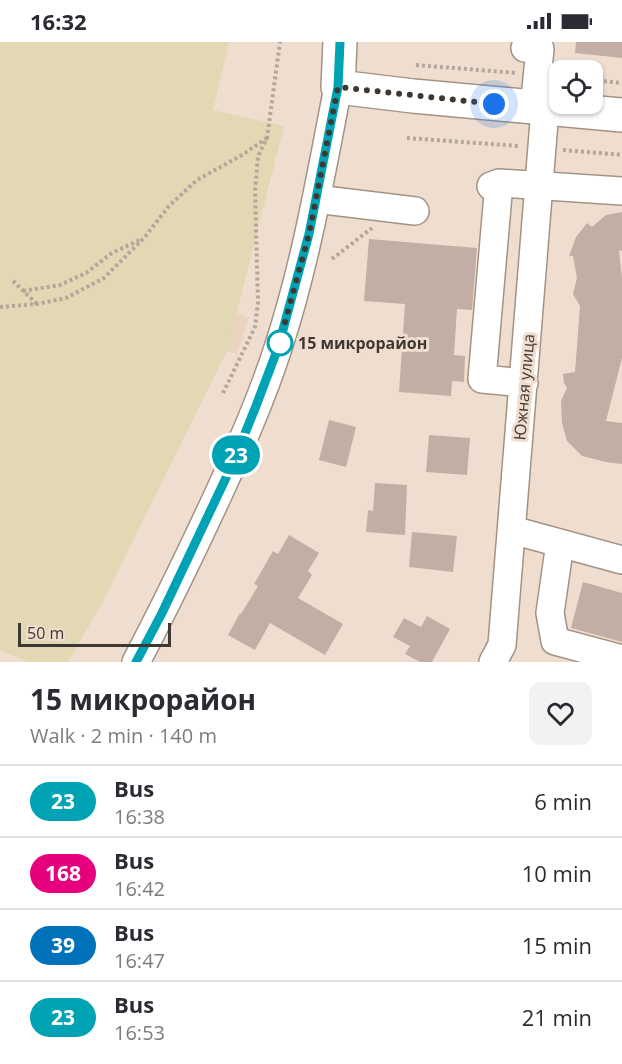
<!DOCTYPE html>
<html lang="en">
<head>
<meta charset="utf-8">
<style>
  body { margin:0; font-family:"Open Sans",sans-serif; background:#f2f2f3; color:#2b2b33; height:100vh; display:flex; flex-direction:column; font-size:22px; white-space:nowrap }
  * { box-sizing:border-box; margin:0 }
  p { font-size:20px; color:#7c7c81 }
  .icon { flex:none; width:33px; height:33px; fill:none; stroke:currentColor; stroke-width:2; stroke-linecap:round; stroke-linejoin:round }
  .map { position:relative; height:620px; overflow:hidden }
  .drawer { display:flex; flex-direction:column; background:#fff; flex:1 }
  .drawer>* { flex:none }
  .badge { padding:0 12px; border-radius:20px; font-size:21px; line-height:39px }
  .fabs { position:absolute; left:549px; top:18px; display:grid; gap:12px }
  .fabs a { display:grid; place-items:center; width:54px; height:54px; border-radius:12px; background:#fff; box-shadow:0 2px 4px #0004; font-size:30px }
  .scale { position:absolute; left:18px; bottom:15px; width:153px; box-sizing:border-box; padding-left:6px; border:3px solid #3f3832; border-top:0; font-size:16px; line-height:21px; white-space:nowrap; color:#3f3832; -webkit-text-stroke:4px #efdecf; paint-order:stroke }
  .you { position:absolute; width:30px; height:30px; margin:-15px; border:4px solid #fff; border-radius:50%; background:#1a73e8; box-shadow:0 0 0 9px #1a73e833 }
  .map>.badge { position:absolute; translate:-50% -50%; box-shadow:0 0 0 3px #fff }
  .round { display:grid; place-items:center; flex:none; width:63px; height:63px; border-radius:12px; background:#f2f2f3 }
  .head { display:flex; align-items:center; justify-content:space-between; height:102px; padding:0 30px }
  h1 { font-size:28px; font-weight:700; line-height:45px }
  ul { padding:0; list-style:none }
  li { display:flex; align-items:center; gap:18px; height:72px; padding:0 30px; border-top:2px solid #e1e1e2 }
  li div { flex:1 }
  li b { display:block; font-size:22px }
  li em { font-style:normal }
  li .badge { min-width:66px; font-weight:700; text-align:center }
  .status { display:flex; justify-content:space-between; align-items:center; height:42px; padding:0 30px; background:#fff; direction:ltr }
  .status svg { height:16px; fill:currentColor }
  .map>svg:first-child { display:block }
  .built { fill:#ead3bf }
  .sand { fill:#e2d8b3 }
  .building { fill:#c3aea5 }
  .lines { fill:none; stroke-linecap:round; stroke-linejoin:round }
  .minor-casing { stroke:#a39385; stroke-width:30 }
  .major-casing { stroke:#a39385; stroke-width:36 }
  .path { stroke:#b4a69a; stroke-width:4; stroke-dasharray:3 3; stroke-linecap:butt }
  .minor { stroke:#fff; stroke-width:27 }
  .major { stroke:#fff; stroke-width:33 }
  .line-casing { stroke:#fff; stroke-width:14 }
  .line { stroke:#00a3b4; stroke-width:9 }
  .walk { stroke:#3f3832; stroke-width:6; stroke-dasharray:0 10.8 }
  .stop-dot { fill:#fff; stroke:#00a3b4; stroke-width:3 }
  .labels { text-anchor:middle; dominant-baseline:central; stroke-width:6; stroke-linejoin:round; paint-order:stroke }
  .stop-label { font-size:16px; font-weight:bold; fill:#3f3832; stroke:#efdecf; text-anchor:start }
  .street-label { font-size:16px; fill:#3f3832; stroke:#efdecf }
</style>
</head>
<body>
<div class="status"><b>16:32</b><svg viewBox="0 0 49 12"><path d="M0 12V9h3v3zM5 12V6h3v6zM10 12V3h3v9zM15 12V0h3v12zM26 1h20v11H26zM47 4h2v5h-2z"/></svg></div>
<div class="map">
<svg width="622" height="620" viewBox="0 0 622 620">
  <rect width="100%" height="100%" fill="#efdecf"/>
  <!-- built -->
  <path class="built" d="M 213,263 L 249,275 L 237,312 L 200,300 Z"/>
  <!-- sand -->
  <path class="sand" d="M 0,0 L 229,0 L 213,68 L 284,84 L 227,309 L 101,563 L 68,620 L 29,620 L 0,608 Z"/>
  <!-- building -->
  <path class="building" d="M 576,0 L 622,0 L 622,16 L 575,11 Z
    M 622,170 L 622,209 L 619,208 L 622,236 L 622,316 L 606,379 L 622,381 L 622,422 L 606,420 L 582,414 L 567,399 L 562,381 L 561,359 L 567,346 L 564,341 L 563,332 L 575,330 L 580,264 L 573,252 L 577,236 L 573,214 L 569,214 L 576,195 L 587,181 L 592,185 L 606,173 Z
    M 369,197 L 477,206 L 472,268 L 457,267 L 454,313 L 465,314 L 464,340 L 452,339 L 451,354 L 399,350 L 405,262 L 364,259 Z
    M 329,378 L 356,385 L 346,425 L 319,418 Z
    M 429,393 L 470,396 L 467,433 L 426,430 Z
    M 375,441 L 407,443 L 405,493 L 366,490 L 368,468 L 373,469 Z
    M 412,490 L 457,494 L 453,530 L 409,525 Z
    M 289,493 L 319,511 L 308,529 L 312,533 L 298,556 L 343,582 L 325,613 L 270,581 L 255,608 L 228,593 L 240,571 L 241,572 L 258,544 L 254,542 L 273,509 L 278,512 Z
    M 583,540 L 622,551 L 622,600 L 571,586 Z
    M 427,574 L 450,587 L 432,620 L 420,620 L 405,612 L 410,604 L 393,595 L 404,576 L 421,585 Z"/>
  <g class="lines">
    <!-- minor casing -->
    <g class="minor-casing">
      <path id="minor" d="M 525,6 L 540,7 L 534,66
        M 499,141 L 482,337 L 524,341
        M 491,144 L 499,141 L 622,149
        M 316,157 L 415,169
        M 512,488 L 622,518
        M 560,501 L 550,571 L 555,599 L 622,617
        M 136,620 C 165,565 192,509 218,453 C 240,405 262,356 278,306 C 306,221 321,132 338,45
        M 493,620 L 502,603 L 545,67"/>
    </g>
    <!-- major casing -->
    <g class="major-casing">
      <path id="major" d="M 340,0 L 338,45 L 413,54 L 622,73"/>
    </g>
    <!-- path -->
    <path class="path" d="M 416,23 L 517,31
      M 592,38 L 622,41
      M 407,96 L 519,104
      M 563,108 L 622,113
      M 332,217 L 372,186
      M 13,239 L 37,262
      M 23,249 L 60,243 L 86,231 L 112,211 L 142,197
      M 0,265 L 37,262 L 66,256 L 104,236 L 144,196 L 169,164 L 197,138 L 242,113 L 267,96
      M 223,351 L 255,285 L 258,261 L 255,149 L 258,114 L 267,96 L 280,0"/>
    <!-- minor -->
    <use href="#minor" class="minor"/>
    <!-- major -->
    <use href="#major" class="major"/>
  </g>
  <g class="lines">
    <!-- line casing -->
    <g class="line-casing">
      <path id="line" d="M 136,620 L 162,571 L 233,421 L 256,364 L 278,306 L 309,192 L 338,45 L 340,0"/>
    </g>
    <!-- line -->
    <use href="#line" class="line"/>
    <!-- walk -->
    <path class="walk" d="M 280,301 L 278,306 L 309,192 L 338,45 L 494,62"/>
  </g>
  <!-- markers -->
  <circle class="stop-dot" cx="280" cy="301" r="12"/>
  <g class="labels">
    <!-- stop labels -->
    <g class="stop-label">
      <text x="298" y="301">15 микрорайон</text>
    </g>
    <!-- street labels -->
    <g class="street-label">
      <text transform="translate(524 345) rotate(-85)">Южная улица</text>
    </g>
  </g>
</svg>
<div class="fabs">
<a><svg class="icon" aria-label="locate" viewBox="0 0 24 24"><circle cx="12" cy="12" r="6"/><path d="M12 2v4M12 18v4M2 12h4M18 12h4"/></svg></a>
</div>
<div class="scale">50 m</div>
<div class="you" style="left:494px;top:62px"></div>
<b class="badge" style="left:236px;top:413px;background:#00a3b4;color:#fff">23</b>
</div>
<section class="drawer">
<div class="head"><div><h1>15 микрорайон</h1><p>Walk · 2 min · 140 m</p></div><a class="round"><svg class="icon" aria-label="heart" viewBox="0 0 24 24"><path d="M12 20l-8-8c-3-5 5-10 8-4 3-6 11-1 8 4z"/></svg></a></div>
<ul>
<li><span class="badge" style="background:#00a3b4;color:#fff">23</span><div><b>Bus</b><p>16:38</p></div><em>6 min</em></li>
<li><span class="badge" style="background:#e6007e;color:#fff">168</span><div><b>Bus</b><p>16:42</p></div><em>10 min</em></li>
<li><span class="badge" style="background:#0072bc;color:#fff">39</span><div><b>Bus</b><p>16:47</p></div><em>15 min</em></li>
<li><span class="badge" style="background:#00a3b4;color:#fff">23</span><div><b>Bus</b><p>16:53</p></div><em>21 min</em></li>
</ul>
</section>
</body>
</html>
